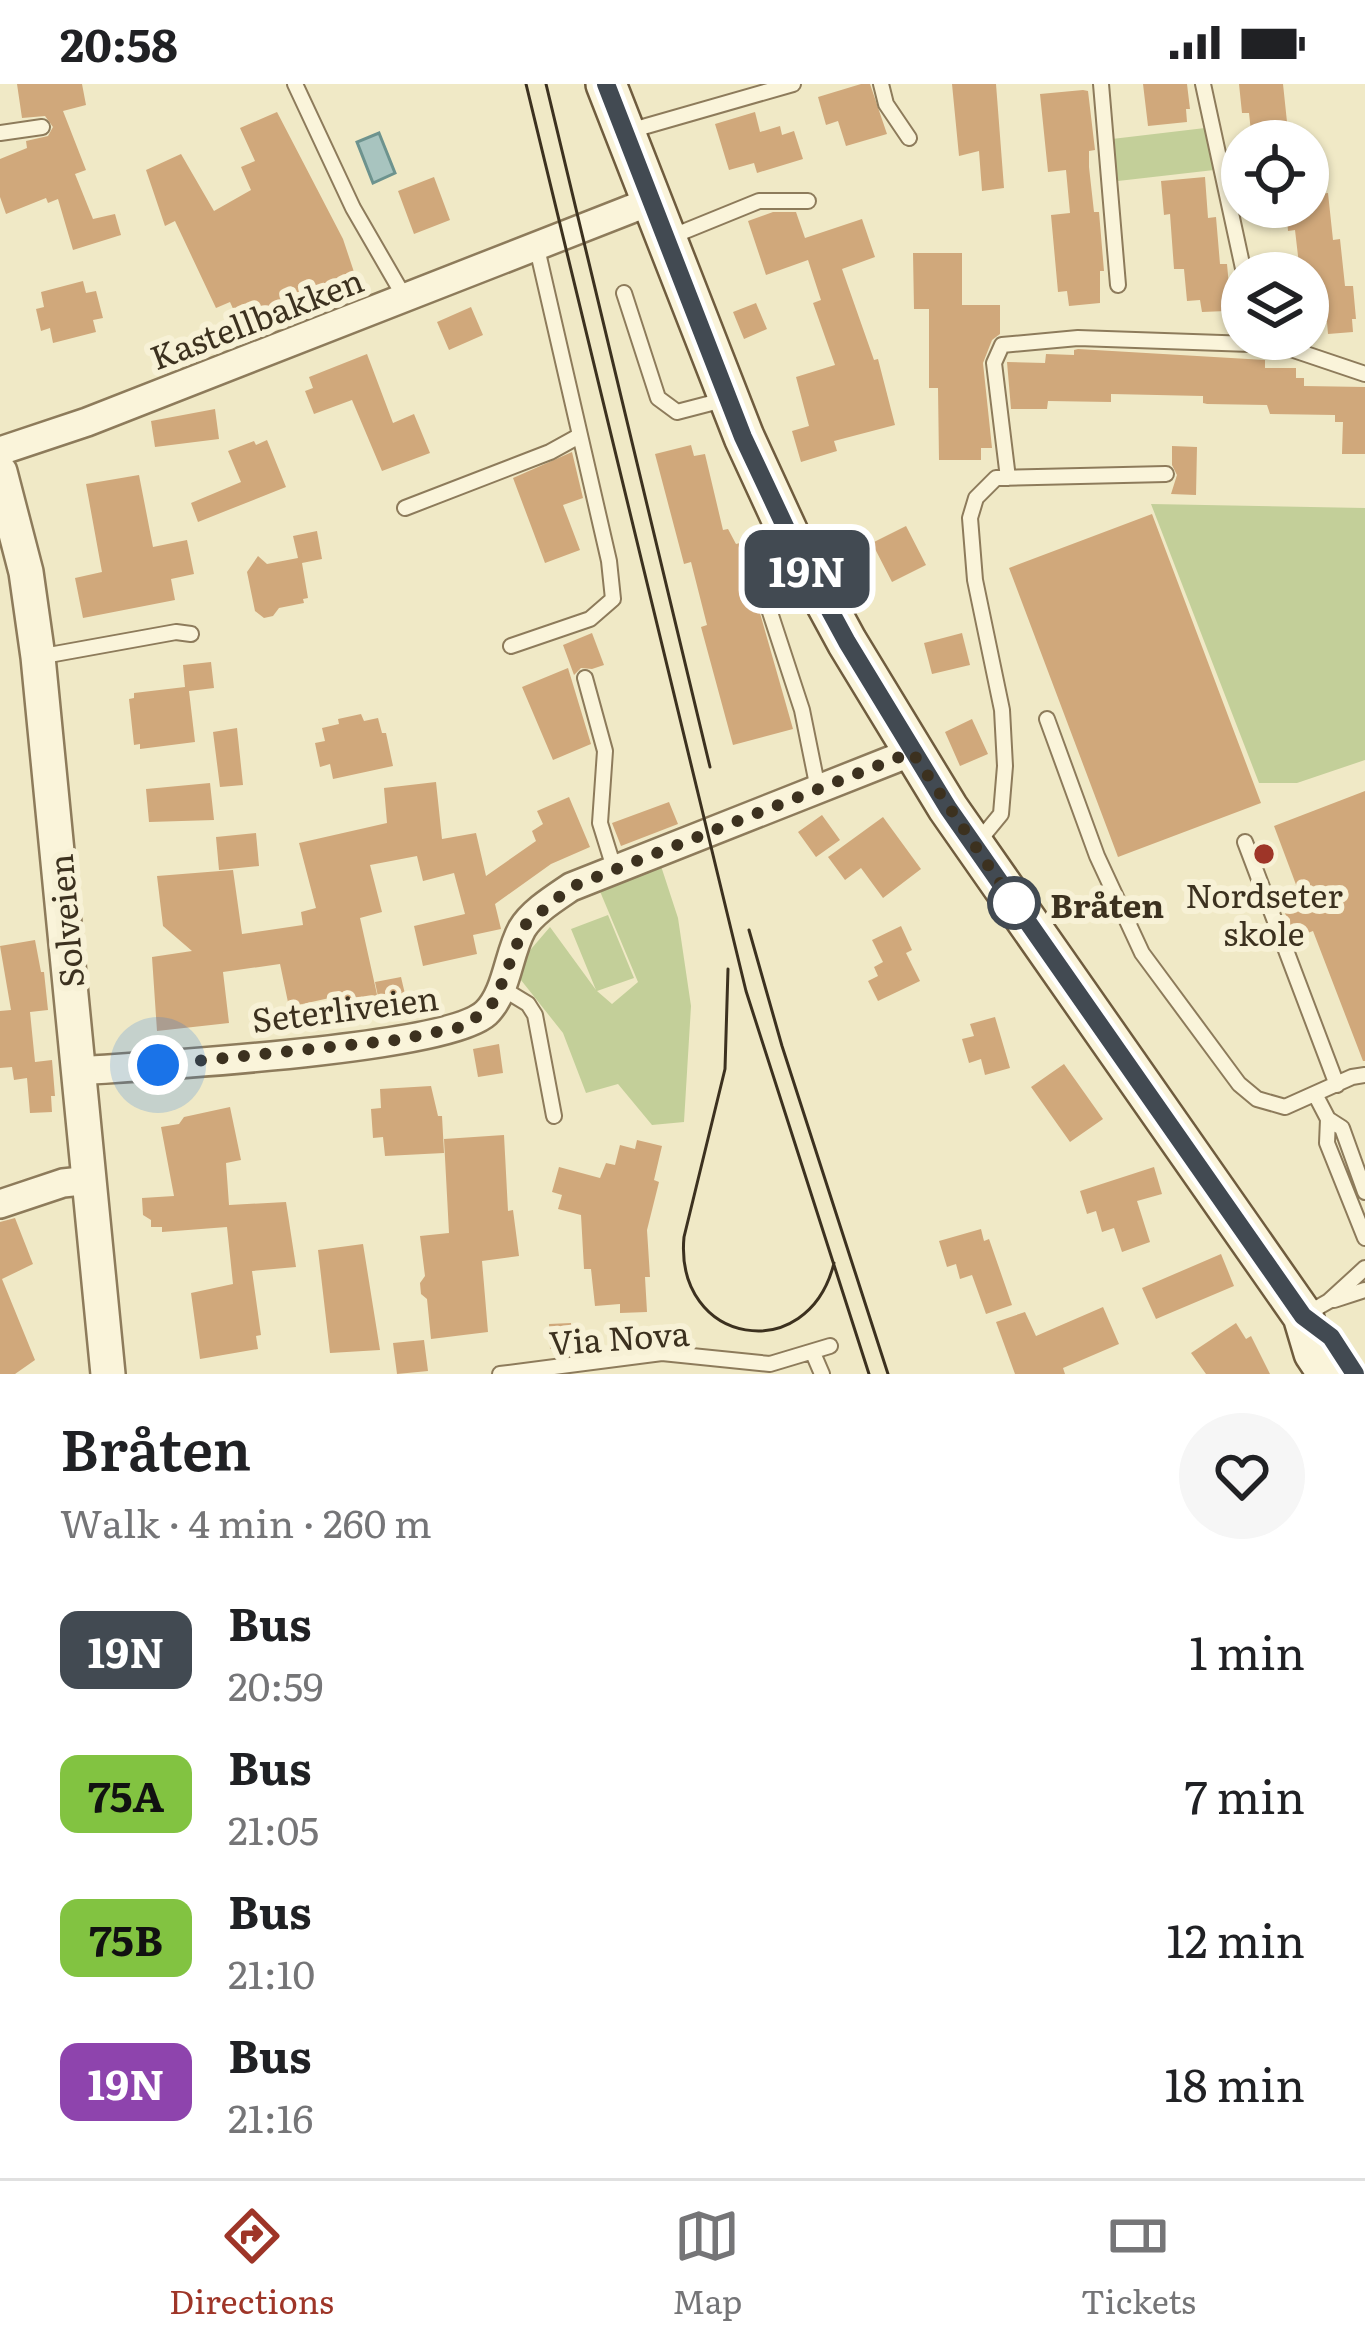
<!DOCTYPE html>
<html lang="en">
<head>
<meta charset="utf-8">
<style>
  body { margin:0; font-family:Literata,serif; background:#f6f6f6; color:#202124; height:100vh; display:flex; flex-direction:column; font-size:45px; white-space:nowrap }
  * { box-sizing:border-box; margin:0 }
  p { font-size:39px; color:#757577 }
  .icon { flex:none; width:66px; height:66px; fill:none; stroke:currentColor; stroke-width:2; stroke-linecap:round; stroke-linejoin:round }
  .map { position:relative; height:1290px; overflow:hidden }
  .side { display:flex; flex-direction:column; background:#fff; flex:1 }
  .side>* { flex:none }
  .badge { padding:0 24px; border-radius:18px; font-size:42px; line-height:78px }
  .controls { position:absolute; left:1221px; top:36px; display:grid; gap:24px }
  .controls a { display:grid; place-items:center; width:108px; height:108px; border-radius:50%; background:#fff; box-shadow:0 3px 9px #0004; font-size:60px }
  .you { position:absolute; width:60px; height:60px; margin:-30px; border:9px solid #fff; border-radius:50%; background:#1a73e8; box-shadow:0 0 0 18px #1a73e833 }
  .map>.badge { position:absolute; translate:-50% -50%; box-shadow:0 0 0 6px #fff }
  .round { display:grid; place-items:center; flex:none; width:126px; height:126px; border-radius:63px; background:#f6f6f6 }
  .headline { display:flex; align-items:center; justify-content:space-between; height:204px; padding:0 60px }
  h1 { font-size:57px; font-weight:600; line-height:90px }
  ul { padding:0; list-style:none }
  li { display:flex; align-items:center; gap:36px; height:144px; padding:0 60px }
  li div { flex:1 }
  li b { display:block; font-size:45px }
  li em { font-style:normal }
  li .badge { min-width:132px; font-weight:700; text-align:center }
  .status { display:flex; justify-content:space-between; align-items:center; height:84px; padding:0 60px; background:#fff; direction:ltr }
  .status svg { height:33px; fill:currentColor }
  .dock { display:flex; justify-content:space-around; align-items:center; height:168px; border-top:3px solid #e0e0e0; background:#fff; font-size:33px; color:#757577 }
  .dock a { display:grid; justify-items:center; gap:6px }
  .dock .current { color:#9e3528 }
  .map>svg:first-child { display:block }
  .green { fill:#c3cf99 }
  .water { fill:#a8c4bf; stroke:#6d938e; stroke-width:3 }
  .building { fill:#d0a87b }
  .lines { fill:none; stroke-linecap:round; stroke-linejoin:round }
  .service-casing { stroke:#8d7b5b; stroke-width:18 }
  .minor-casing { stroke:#8d7b5b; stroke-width:32 }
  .tertiary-casing { stroke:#8d7b5b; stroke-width:38 }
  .secondary-casing { stroke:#6f5c3e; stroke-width:44 }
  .service { stroke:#faf4da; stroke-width:14 }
  .minor { stroke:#faf4da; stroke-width:27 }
  .tertiary { stroke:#faf4da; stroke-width:33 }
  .secondary { stroke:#faf4da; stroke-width:39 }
  .tram { stroke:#3c311f; stroke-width:3 }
  .line-casing { stroke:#fff; stroke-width:27 }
  .line { stroke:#424a52; stroke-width:18 }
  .walk { stroke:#3c311f; stroke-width:12; stroke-dasharray:0 21.6 }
  .poi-dot { fill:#9e3528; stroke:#f7f1d6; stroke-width:4.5 }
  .stop-dot { fill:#fff; stroke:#424a52; stroke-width:6 }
  .labels { text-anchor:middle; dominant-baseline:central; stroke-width:12; stroke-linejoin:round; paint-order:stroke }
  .street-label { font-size:33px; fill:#3c311f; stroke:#f7f1d6 }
  .poi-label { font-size:33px; fill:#3c311f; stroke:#f7f1d6 }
  .stop-label { font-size:33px; font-weight:bold; fill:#3c311f; stroke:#f7f1d6; text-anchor:start }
</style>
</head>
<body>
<div class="status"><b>20:58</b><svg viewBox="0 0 49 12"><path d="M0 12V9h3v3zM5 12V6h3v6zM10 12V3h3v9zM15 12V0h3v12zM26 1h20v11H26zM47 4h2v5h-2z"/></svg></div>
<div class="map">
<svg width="1365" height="1290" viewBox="0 0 1365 1290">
  <rect width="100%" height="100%" fill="#f0e9c6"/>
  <!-- green -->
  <path class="green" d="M 1205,44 L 1214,86 L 1118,97 L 1112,55 Z
    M 1151,420 L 1365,424 L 1365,676 L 1297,699 L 1259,699 Z
    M 661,782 L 678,834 L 691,922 L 684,1038 L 652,1041 L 618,1000 L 586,1009 L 563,949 L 513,886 L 550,843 L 596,906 L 571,845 L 608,831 L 634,894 L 597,907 L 612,920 L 638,898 L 599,805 Z"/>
  <!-- water -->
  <path class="water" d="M 379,49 L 395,89 L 373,99 L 357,58 Z"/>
  <!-- building -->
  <path class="building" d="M 17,0 L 82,0 L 86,21 L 63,27 L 86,86 L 75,90 L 93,135 L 115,130 L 121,151 L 73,166 L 58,115 L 48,119 L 46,114 L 6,130 L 0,113 L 0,75 L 27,64 L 26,57 L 48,52 L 53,43 L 45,32 L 22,34 Z
    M 861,0 L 870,0 L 887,50 L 846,62 L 838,37 L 826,41 L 818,13 Z
    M 952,0 L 996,0 L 1004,104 L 982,107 L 979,67 L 959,72 Z
    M 1143,0 L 1187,0 L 1190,25 L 1186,25 L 1187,38 L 1148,42 Z
    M 1239,0 L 1283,0 L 1289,57 L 1252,57 L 1249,29 L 1242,29 Z
    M 1083,6 L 1088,7 L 1095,66 L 1089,67 L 1089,83 L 1094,128 L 1099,128 L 1104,187 L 1100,187 L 1100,219 L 1069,222 L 1067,207 L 1058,208 L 1051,131 L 1070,129 L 1066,86 L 1048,88 L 1040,10 Z
    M 277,28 L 343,155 L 359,203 L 322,219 L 314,201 L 274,219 L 281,235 L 245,251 L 230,218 L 216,224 L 175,137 L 165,142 L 146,86 L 181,70 L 214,127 L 251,106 L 241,83 L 255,77 L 240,44 Z
    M 755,28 L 760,48 L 780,42 L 782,51 L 794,47 L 803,75 L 757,89 L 754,79 L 729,86 L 715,40 Z
    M 434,93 L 450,136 L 414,150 L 398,107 Z
    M 1205,93 L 1208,134 L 1216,133 L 1220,180 L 1227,180 L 1230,213 L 1225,214 L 1226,227 L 1202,228 L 1200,216 L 1187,217 L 1184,185 L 1174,185 L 1170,130 L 1164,131 L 1161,97 Z
    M 1328,109 L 1333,156 L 1340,155 L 1345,202 L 1353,202 L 1356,235 L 1352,235 L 1353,248 L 1328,250 L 1327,238 L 1312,240 L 1308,189 L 1300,189 L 1295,146 L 1288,147 L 1286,123 L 1308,123 L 1308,111 Z
    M 773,128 L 796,128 L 805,154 L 862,135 L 875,173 L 842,185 L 874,276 L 878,275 L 895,341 L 834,357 L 837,367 L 801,378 L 792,347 L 809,342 L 796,293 L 835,281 L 813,219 L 821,216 L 808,176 L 766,191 L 748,137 Z
    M 913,169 L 962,169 L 962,221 L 1000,221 L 1000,250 L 992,256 L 983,279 L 992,364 L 981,364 L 981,376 L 939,376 L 938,304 L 929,304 L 929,225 L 914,225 Z
    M 83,197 L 86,209 L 96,207 L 103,234 L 93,236 L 96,248 L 53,259 L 50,244 L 41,247 L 36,225 L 44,223 L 41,208 Z
    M 756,219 L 767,245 L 744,255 L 733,228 Z
    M 471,223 L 483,251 L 449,266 L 437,238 Z
    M 1078,265 L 1265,276 L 1265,284 L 1296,284 L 1296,294 L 1304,294 L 1304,302 L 1365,303 L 1365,370 L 1342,370 L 1343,338 L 1335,338 L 1335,331 L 1270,330 L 1267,321 L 1207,320 L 1203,319 L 1203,312 L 1111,310 L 1111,318 L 1048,317 L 1047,325 L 1011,325 L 1007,278 L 1045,279 L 1046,270 L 1074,271 L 1074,266 Z
    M 367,270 L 393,339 L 414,330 L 430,369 L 382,387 L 352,316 L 314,330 L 305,307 L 313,304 L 309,293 Z
    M 215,325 L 219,355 L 155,363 L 151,337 Z
    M 267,356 L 286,403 L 198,438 L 191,419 L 241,398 L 228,367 L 254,357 L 256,361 Z
    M 691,361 L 694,372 L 705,370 L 723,446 L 728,445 L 736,460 L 740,459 L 793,645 L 733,661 L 701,543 L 707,541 L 691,478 L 684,480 L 655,370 Z
    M 1172,362 L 1197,363 L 1196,411 L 1171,410 L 1177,391 L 1172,381 Z
    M 572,368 L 583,414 L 563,421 L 580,466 L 545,479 L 513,394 Z
    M 139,391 L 153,463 L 187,456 L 194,490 L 171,495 L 175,516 L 83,534 L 75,494 L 102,488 L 86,400 Z
    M 1152,430 L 1261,719 L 1118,773 L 1009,484 Z
    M 906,442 L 926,481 L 892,498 L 872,459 Z
    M 317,447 L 322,475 L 302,479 L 308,514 L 303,515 L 304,519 L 279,524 L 273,532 L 264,534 L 255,527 L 247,488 L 258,472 L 267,480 L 298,474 L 293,452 Z
    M 592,549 L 604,581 L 592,585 L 581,584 L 574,591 L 563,561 Z
    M 962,549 L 970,581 L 932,590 L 924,559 Z
    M 211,578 L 214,604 L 189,607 L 195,658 L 140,665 L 140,660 L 134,661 L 129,615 L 134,614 L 134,609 L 185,603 L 183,581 Z
    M 568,584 L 591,660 L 553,676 L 522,603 Z
    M 361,630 L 364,637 L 378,634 L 382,649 L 386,649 L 393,682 L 333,695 L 330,680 L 320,683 L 315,659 L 325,657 L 322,644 L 339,640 L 338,635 Z
    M 972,635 L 988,670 L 960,682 L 945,648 Z
    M 237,644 L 243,701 L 220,703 L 213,648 Z
    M 436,698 L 442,755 L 476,749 L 486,792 L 536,757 L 532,747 L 543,740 L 537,727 L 569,713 L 590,763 L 551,780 L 495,820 L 501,845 L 473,851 L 477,870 L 423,882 L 414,842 L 465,830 L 454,789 L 423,797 L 417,772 L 370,781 L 382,828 L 360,834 L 378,915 L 336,925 L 334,913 L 289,923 L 280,880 L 223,888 L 229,939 L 157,947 L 152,873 L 192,867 L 163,842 L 157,792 L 233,786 L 242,850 L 303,841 L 301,828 L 316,824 L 299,759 L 387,739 L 384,704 Z
    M 210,699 L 214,736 L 149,738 L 146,705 Z
    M 1365,707 L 1365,977 L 1363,977 L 1313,847 L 1294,854 L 1285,829 L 1304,822 L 1274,742 Z
    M 669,718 L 678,740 L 621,762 L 612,739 Z
    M 822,731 L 840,756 L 816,773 L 798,748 Z
    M 883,733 L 921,785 L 883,814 L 861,784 L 845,796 L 828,773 Z
    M 256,749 L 259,782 L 219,786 L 216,753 Z
    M 901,842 L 912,866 L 906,869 L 920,897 L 878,917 L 868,897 L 878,892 L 874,883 L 883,878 L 872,856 Z
    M 35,856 L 41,888 L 44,888 L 48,926 L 30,928 L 35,978 L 52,976 L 55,1012 L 51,1012 L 52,1028 L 30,1029 L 27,994 L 14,996 L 12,983 L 0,984 L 0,927 L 11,926 L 0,862 Z
    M 401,893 L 409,927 L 382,932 L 375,898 Z
    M 995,933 L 1010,984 L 985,991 L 981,975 L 969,979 L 962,955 L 974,952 L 970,940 Z
    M 499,960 L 503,989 L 478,993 L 473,965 Z
    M 1064,980 L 1103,1035 L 1070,1058 L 1031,1003 Z
    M 431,1002 L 438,1032 L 442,1032 L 444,1069 L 385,1072 L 383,1053 L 373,1054 L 371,1025 L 381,1024 L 380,1005 Z
    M 230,1023 L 241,1076 L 226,1079 L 229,1121 L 286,1118 L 296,1183 L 252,1187 L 261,1251 L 256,1252 L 258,1265 L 200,1275 L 191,1209 L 233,1200 L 227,1143 L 162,1148 L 162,1143 L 151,1143 L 151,1136 L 143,1131 L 142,1114 L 174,1112 L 161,1043 L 179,1040 L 184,1033 Z
    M 504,1051 L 508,1127 L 513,1126 L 519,1172 L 482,1177 L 488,1248 L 431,1255 L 427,1215 L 421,1210 L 420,1199 L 425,1192 L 420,1152 L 449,1149 L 444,1055 Z
    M 637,1056 L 662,1062 L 654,1096 L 659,1098 L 647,1146 L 650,1193 L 645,1193 L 647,1228 L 620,1229 L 620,1220 L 595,1222 L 591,1185 L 584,1185 L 581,1131 L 558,1125 L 562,1111 L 552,1108 L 559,1083 L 600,1094 L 606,1079 L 615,1081 L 620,1061 L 635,1065 Z
    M 1154,1083 L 1162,1110 L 1137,1117 L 1150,1158 L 1122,1168 L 1114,1144 L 1102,1148 L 1096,1127 L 1087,1130 L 1080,1107 Z
    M 15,1134 L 33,1180 L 2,1195 L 35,1276 L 15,1290 L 0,1290 L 0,1138 Z
    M 981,1145 L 984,1157 L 989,1155 L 1012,1221 L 986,1230 L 972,1191 L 960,1195 L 956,1180 L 947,1183 L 939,1157 Z
    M 363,1160 L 380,1266 L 330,1269 L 318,1166 Z
    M 1221,1170 L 1234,1202 L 1156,1235 L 1142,1204 Z
    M 1103,1223 L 1119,1260 L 1063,1284 L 1065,1290 L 1015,1290 L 996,1238 L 1025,1228 L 1036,1252 Z
    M 571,1239 L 572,1264 L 550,1265 L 549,1240 Z
    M 1236,1239 L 1246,1255 L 1251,1252 L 1270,1290 L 1206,1290 L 1191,1269 Z
    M 424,1256 L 428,1287 L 397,1290 L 393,1259 Z"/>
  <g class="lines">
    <!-- service casing -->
    <g class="service-casing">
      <path id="service" d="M 295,0 L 353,124 L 405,214
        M 881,0 L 886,20 L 909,54
        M 1101,0 L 1118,201
        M 1203,0 L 1244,189
        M 629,47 L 793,0
        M 0,49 L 42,43
        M 668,154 L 759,117 L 808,117
        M 624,209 L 658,314 L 677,328 L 727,315
        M 1008,394 L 994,279 L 1002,261 L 1078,254 L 1279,261 L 1365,290
        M 405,424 L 550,368 L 579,352
        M 766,516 L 802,626 L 818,705
        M 511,562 L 590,535 L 613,515 L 609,477 L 536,160
        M 38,573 L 176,548 L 191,550
        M 585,594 L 605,667 L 600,739 L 614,784
        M 1047,635 L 1097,772 L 1142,869 L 1239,1000 L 1257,1015 L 1285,1023 L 1352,993 L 1365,991
        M 978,758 L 1001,730 L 1005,682 L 1002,626 L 975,496 L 970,434 L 976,414 L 996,394 L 1166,390
        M 1245,758 L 1337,1001
        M 500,903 L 528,920 L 535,931 L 554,1032
        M 1316,1012 L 1328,1035 L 1342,1044 L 1365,1108
        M 1328,1035 L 1327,1059 L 1365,1154
        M 1334,1216 L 1365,1206
        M 1308,1229 L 1329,1217 L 1365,1184
        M 813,1269 L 822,1290
        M 500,1290 L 662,1269 L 770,1280 L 830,1262"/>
    </g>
    <!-- minor casing -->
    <g class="minor-casing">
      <path id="minor" d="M 0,367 L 87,338 L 649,118
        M 78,987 C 147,982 446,966 486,929 C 507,909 508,870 522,845 C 532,828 555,814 571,803 L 912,668
        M 0,1120 L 63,1099 L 91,1096"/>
    </g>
    <!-- tertiary casing -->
    <g class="tertiary-casing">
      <path id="tertiary" d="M 0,388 L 26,488 L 38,573 L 108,1290"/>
    </g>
    <!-- secondary casing -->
    <g class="secondary-casing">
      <path id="secondary" d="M 606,0 L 744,353 L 790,453 L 847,558 L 948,724 L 1303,1232 L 1314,1269 L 1328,1290"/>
    </g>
    <!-- service -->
    <use href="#service" class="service"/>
    <!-- minor -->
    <use href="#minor" class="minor"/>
    <!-- tertiary -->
    <use href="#tertiary" class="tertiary"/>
    <!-- secondary -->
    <use href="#secondary" class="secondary"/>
    <!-- tram -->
    <path class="tram" d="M 526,0 L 746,907 L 869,1290
      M 546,0 L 710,683
      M 749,846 L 782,962 L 888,1290
      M 728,885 L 725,985 L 684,1153 C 674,1261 808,1284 834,1179"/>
  </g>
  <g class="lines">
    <!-- line casing -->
    <g class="line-casing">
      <path id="line" d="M 606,0 L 743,353 L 790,453 L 847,558 L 948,724 L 1303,1232 L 1331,1253 L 1355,1290"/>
    </g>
    <!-- line -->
    <use href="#line" class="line"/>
    <!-- walk -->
    <path class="walk" d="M 158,981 L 397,956 L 466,942 L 495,917 L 524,842 L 571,803 L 912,668 L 1023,833 L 1014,819"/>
  </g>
  <!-- markers -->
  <circle class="poi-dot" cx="1264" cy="770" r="12"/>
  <circle class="stop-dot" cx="1014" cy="819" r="24"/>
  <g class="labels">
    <!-- street labels -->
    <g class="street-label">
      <text transform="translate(256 233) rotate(-21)">Kastellbakken</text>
      <text transform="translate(64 837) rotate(-95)">Solveien</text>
      <text transform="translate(345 923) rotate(-7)">Seterliveien</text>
      <text transform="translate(619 1252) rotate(-4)">Via Nova</text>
    </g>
    <!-- poi labels -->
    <g class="poi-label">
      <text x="1264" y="809">Nordseter<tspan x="1264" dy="38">skole</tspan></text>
    </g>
    <!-- stop labels -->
    <g class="stop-label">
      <text x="1050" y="819">Bråten</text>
    </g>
  </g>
</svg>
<div class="controls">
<a><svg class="icon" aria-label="locate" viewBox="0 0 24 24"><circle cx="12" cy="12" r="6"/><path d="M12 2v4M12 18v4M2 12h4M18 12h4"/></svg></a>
<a><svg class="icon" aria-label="layers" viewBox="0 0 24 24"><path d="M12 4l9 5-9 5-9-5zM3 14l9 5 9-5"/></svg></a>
</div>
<div class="you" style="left:158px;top:981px"></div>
<b class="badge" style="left:807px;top:485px;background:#424a52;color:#fff">19N</b>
</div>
<section class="side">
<div class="headline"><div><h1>Bråten</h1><p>Walk · 4 min · 260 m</p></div><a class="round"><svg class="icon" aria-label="heart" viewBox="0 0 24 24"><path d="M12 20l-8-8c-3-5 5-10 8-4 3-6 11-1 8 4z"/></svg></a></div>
<ul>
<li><span class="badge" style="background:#424a52;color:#fff">19N</span><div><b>Bus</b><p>20:59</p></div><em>1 min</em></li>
<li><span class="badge" style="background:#82c341;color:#111">75A</span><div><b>Bus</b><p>21:05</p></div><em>7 min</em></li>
<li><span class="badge" style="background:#82c341;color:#111">75B</span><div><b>Bus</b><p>21:10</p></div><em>12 min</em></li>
<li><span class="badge" style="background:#8e44ad;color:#fff">19N</span><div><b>Bus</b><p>21:16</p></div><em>18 min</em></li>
</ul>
</section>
<nav class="dock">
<a class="current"><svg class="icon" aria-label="directions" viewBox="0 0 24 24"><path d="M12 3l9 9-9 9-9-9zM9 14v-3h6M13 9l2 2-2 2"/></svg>Directions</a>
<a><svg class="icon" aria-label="map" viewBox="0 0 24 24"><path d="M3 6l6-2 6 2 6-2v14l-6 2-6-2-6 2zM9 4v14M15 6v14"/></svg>Map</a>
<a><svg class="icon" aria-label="tickets" viewBox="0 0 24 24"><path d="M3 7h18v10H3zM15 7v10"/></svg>Tickets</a>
</nav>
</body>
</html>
